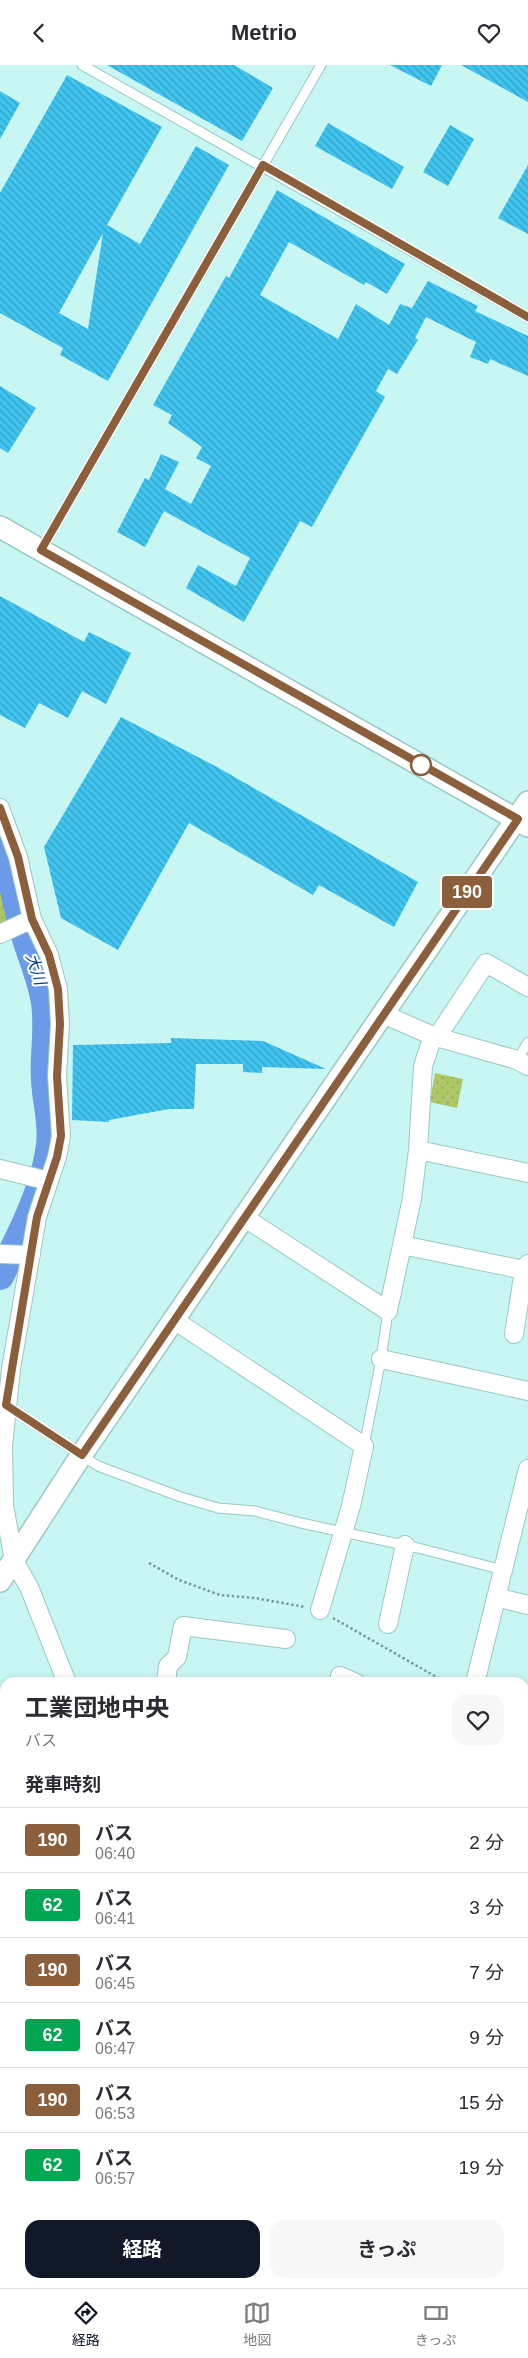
<!DOCTYPE html>
<html lang="ja">
<head>
<meta charset="utf-8">
<style>
  body { margin:0; font-family:Helvetica,"Noto Sans JP",sans-serif; background:#f7f7f7; color:#2b2b33; height:100vh; display:flex; flex-direction:column; font-size:19px; white-space:nowrap }
  * { box-sizing:border-box; margin:0 }
  p { font-size:16px; color:#7c7c81 }
  .icon { flex:none; width:28px; height:28px; fill:none; stroke:currentColor; stroke-width:2; stroke-linecap:round; stroke-linejoin:round }
  .map { position:relative; flex:1; overflow:hidden }
  .details { position:absolute; left:0px; top:1612px; width:529px; height:611px; display:flex; flex-direction:column; background:#fff; border-radius:15px 15px 0 0; box-shadow:0 2px 8px #0003 }
  .details>* { flex:none }
  .badge { padding:0 10px; border-radius:4px; font-size:18px; line-height:32px }
  .map>.badge { position:absolute; translate:-50% -50%; box-shadow:0 0 0 2px #fff }
  h2 { padding:0 25px; font-size:19px; line-height:45px }
  .round { display:grid; place-items:center; flex:none; width:52px; height:52px; border-radius:15px; background:#f7f7f7 }
  .headline { display:flex; align-items:center; justify-content:space-between; height:85px; padding:0 25px }
  h1 { font-size:24px; font-weight:700; line-height:38px }
  .action { display:flex; gap:10px; margin-top:auto; padding:10px 25px }
  .action a { flex:1; height:58px; border-radius:15px; background:#111827; color:#fff; font-size:20px; font-weight:700; line-height:58px; text-align:center }
  .action a+a { background:#f7f7f7; color:#2b2b33 }
  ul { padding:0; list-style:none }
  li { display:flex; align-items:center; gap:15px; height:65px; padding:0 25px; border-top:1px solid #e1e1e2 }
  li div { flex:1 }
  li b { display:block; font-size:19px }
  li em { font-style:normal }
  li .badge { min-width:55px; font-weight:700; text-align:center }
  header { display:flex; justify-content:space-between; align-items:center; height:65px; padding:0 25px; background:#fff; font-size:22px; font-weight:700 }
  .menu { display:flex; justify-content:space-around; align-items:center; height:70px; border-top:1px solid #e1e1e2; background:#fff; font-size:14px; color:#7c7c81 }
  .menu a { display:grid; justify-items:center; gap:2px }
  .menu .selected { color:#111827 }
  .map>svg:first-child { display:block }
  .park { fill:url(#park-dots) }
  .lines { fill:none; stroke-linecap:round; stroke-linejoin:round }
  .river { stroke:#6a9ae8; stroke-width:28 }
  .building { fill:url(#building-back-hatch); fill-rule:evenodd }
  .service-casing { stroke:#9bc8c5; stroke-width:11 }
  .minor-casing { stroke:#9bc8c5; stroke-width:20 }
  .tertiary-casing { stroke:#9bc8c5; stroke-width:24 }
  .path { stroke:#7a9c99; stroke-width:2.5; stroke-dasharray:2.5 2.5; stroke-linecap:butt }
  .service { stroke:#fff; stroke-width:9 }
  .minor { stroke:#fff; stroke-width:18 }
  .tertiary { stroke:#fff; stroke-width:21 }
  .line-casing { stroke:#fff; stroke-width:11 }
  .line { stroke:#8b5e3c; stroke-width:8 }
  .stop-dot { fill:#fff; stroke:#8b5e3c; stroke-width:2.5 }
  .labels { text-anchor:middle; dominant-baseline:central; stroke-width:4; stroke-linejoin:round; paint-order:stroke }
  .water-label { font-size:16px; font-style:italic; fill:#003f98; stroke:#fff }
</style>
</head>
<body>
<header><svg class="icon" aria-label="back" viewBox="0 0 24 24"><path d="M15 5l-7 7 7 7"/></svg>Metrio<svg class="icon" aria-label="heart" viewBox="0 0 24 24"><path d="M12 20l-8-8c-3-5 5-10 8-4 3-6 11-1 8 4z"/></svg></header>
<div class="map">
<svg width="528" height="2223" viewBox="0 0 528 2223">
  <defs>
    <pattern id="park-dots" width="8" height="8" patternUnits="userSpaceOnUse" patternTransform="scale(1.25)"><rect width="8" height="8" fill="#afc766"/><path d="M2 2h.1M6 6h.1" fill="none" stroke="#96ab59" stroke-width="1.8" stroke-linecap="round"/></pattern>
    <pattern id="building-back-hatch" width="6" height="6" patternUnits="userSpaceOnUse" patternTransform="scale(1.25)"><rect width="6" height="6" fill="#40c4f0"/><path d="M-1 5l2 2M0 0l6 6M5-1l2 2" fill="none" stroke="#35a0c3"/></pattern>
  </defs>
  <rect width="100%" height="100%" fill="#c8f6f2"/>
  <!-- park -->
  <path class="park" d="M 6,814 L 19,859 L 0,867 L 0,815 Z
    M 435,1008 L 463,1014 L 457,1043 L 430,1037 Z"/>
  <g class="lines">
    <!-- river -->
    <path class="river" d="M 0,771 C 11,803 15,835 24,867 C 30,889 40,910 44,932 C 50,960 43,988 45,1015 C 46,1037 53,1058 50,1080 C 45,1123 20,1172 0,1211
      M 0,2076 L 5,2084
      M 85,2219 L 88,2223"/>
  </g>
  <!-- building -->
  <path class="building" d="M 107,0 L 234,0 L 273,23 L 242,76 Z
    M 390,0 L 442,0 L 431,21 Z
    M 461,0 L 528,0 L 528,37 Z
    M 67,10 L 162,62 L 107,160 L 140,179 L 196,81 L 229,100 L 108,316 L 60,290 L 63,283 L 0,248 L 0,128 ZM 103,168 L 88,264 L 59,248 Z
    M 0,26 L 20,38 L 0,74 Z
    M 328,58 L 404,102 L 392,124 L 315,81 Z
    M 450,60 L 474,74 L 448,121 L 423,107 Z
    M 528,100 L 528,169 L 498,153 Z
    M 277,125 L 405,199 L 387,229 L 366,217 L 364,220 L 289,177 L 260,230 L 338,274 L 356,239 L 389,260 L 400,239 L 412,243 L 428,216 L 478,241 L 475,246 L 528,271 L 528,311 L 490,294 L 488,299 L 470,292 L 476,277 L 426,252 L 415,273 L 418,275 L 397,309 L 388,304 L 376,326 L 385,332 L 312,462 L 300,456 L 244,557 L 186,523 L 198,500 L 236,521 L 250,493 L 164,446 L 145,482 L 117,467 L 145,413 L 149,415 L 161,389 L 179,397 L 165,424 L 191,439 L 211,401 L 196,393 L 202,382 L 168,358 L 172,350 L 153,340 L 226,211 L 229,213 Z
    M 0,321 L 36,343 L 8,388 L 0,383 Z
    M 0,531 L 84,577 L 89,567 L 131,588 L 106,639 L 82,626 L 68,653 L 39,638 L 25,663 L 0,650 Z
    M 121,652 L 217,702 L 418,817 L 394,862 L 319,820 L 313,830 L 189,758 L 118,885 L 61,853 L 44,782 Z
    M 171,973 L 263,976 L 326,1004 L 262,1002 L 262,1008 L 243,1007 L 243,999 L 196,999 L 194,1044 L 169,1044 L 109,1055 L 109,1057 L 72,1055 L 73,980 L 171,978 Z"/>
  <g class="lines">
    <!-- service casing -->
    <g class="service-casing">
      <path id="service" d="M 82,0 L 528,252
        M 41,485 L 321,0
        M 517,995 L 528,977
        M 6,1340 L 98,1401 L 181,1432 L 218,1443 L 255,1446 L 301,1458 L 418,1483 L 503,1505
        M 364,1381 L 381,1294 L 388,1246
        M 524,2179 L 528,2178"/>
    </g>
    <!-- minor casing -->
    <g class="minor-casing">
      <path id="minor" d="M 0,743 L 18,792 L 32,854 L 49,890 L 58,924 L 60,959 L 57,1011 L 61,1071 L 57,1092 L 37,1152 L 11,1304 L 3,1381 L 4,1440 L 14,1496 L 29,1522 L 67,1618
        M 0,869 L 32,854
        M 383,949 L 433,971 L 517,995 L 528,1001
        M 437,972 L 486,898 L 528,922
        M 418,1085 L 528,1108
        M 0,1104 L 49,1116
        M 245,1153 L 388,1246 L 412,1133 L 418,1085 L 423,1001 L 433,971
        M 402,1180 L 524,1205 L 528,1199
        M 0,1189 L 31,1190
        M 174,1255 L 364,1381 L 351,1441 L 320,1545
        M 514,1269 L 524,1205
        M 381,1294 L 528,1326
        M 496,1532 L 528,1540
        M 388,1559 L 405,1480
        M 340,1611 L 356,1618
        M 166,1618 L 168,1601 L 177,1592 L 183,1561 L 286,1574
        M 475,1618 L 528,1404
        M 524,1824 L 528,1800
        M 524,1904 L 528,1906
        M 524,2063 L 528,2076
        M 0,2179 L 5,2187
        M 26,2219 L 29,2223
        M 237,2219 L 239,2223
        M 387,2219 L 389,2223
        M 204,2223 L 212,2219
        M 298,2223 L 310,2219"/>
    </g>
    <!-- tertiary casing -->
    <g class="tertiary-casing">
      <path id="tertiary" d="M 0,462 L 528,761
        M 0,1516 L 82,1389 L 528,737"/>
    </g>
    <!-- path -->
    <path class="path" d="M 149,1498 L 179,1515 L 220,1530 L 255,1533 L 305,1542
      M 333,1553 L 447,1618
      M 524,1660 L 528,1662"/>
    <!-- service -->
    <use href="#service" class="service"/>
    <!-- minor -->
    <use href="#minor" class="minor"/>
    <!-- tertiary -->
    <use href="#tertiary" class="tertiary"/>
  </g>
  <g class="lines">
    <!-- line casing -->
    <g class="line-casing">
      <path id="line" d="M 0,743 L 18,792 L 32,854 L 49,890 L 58,924 L 60,959 L 57,1011 L 61,1071 L 57,1092 L 37,1152 L 6,1340 L 82,1390 L 518,754 L 41,485 L 263,100 L 528,252"/>
    </g>
    <!-- line -->
    <use href="#line" class="line"/>
  </g>
  <!-- markers -->
  <circle class="stop-dot" cx="421" cy="700" r="10"/>
  <g class="labels">
    <!-- water labels -->
    <g class="water-label">
      <text transform="translate(36 904) rotate(72)">大川</text>
    </g>
  </g>
</svg>
<b class="badge" style="left:467px;top:827px;background:#8b5e3c;color:#fff">190</b>
<section class="details">
<div class="headline"><div><h1>工業団地中央</h1><p>バス</p></div><a class="round"><svg class="icon" aria-label="heart" viewBox="0 0 24 24"><path d="M12 20l-8-8c-3-5 5-10 8-4 3-6 11-1 8 4z"/></svg></a></div>
<h2>発車時刻</h2>
<ul>
<li><span class="badge" style="background:#8b5e3c;color:#fff">190</span><div><b>バス</b><p>06:40</p></div><em>2 分</em></li>
<li><span class="badge" style="background:#00a651;color:#fff">62</span><div><b>バス</b><p>06:41</p></div><em>3 分</em></li>
<li><span class="badge" style="background:#8b5e3c;color:#fff">190</span><div><b>バス</b><p>06:45</p></div><em>7 分</em></li>
<li><span class="badge" style="background:#00a651;color:#fff">62</span><div><b>バス</b><p>06:47</p></div><em>9 分</em></li>
<li><span class="badge" style="background:#8b5e3c;color:#fff">190</span><div><b>バス</b><p>06:53</p></div><em>15 分</em></li>
<li><span class="badge" style="background:#00a651;color:#fff">62</span><div><b>バス</b><p>06:57</p></div><em>19 分</em></li>
</ul>
<div class="action"><a>経路</a><a>きっぷ</a></div>
</section>
</div>
<nav class="menu">
<a class="selected"><svg class="icon" aria-label="directions" viewBox="0 0 24 24"><path d="M12 3l9 9-9 9-9-9zM9 14v-3h6M13 9l2 2-2 2"/></svg>経路</a>
<a><svg class="icon" aria-label="map" viewBox="0 0 24 24"><path d="M3 6l6-2 6 2 6-2v14l-6 2-6-2-6 2zM9 4v14M15 6v14"/></svg>地図</a>
<a><svg class="icon" aria-label="tickets" viewBox="0 0 24 24"><path d="M3 7h18v10H3zM15 7v10"/></svg>きっぷ</a>
</nav>
</body>
</html>
